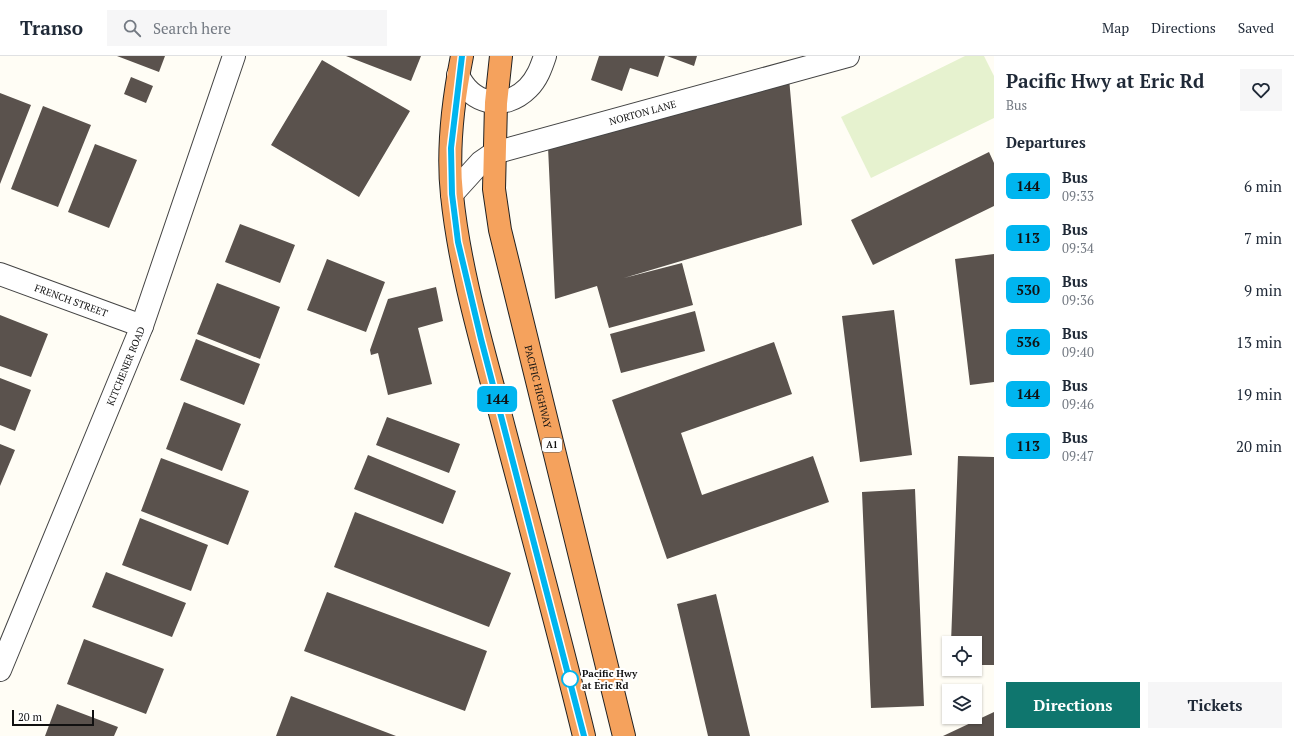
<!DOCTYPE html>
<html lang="en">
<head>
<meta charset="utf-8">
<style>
  body { margin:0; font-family:"PT Serif",serif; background:#f6f6f7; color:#1f2937; height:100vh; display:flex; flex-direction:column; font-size:15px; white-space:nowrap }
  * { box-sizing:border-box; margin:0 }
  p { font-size:13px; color:#747a83 }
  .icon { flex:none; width:22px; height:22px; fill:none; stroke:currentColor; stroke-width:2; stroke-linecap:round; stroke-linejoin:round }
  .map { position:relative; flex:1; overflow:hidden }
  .side { display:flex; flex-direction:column; background:#fff; width:300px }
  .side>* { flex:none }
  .badge { padding:0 8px; border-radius:6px; font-size:14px; line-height:26px }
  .tools { position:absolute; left:942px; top:580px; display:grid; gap:8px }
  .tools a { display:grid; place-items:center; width:40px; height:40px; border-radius:0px; background:#fff; box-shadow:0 1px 3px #0004; font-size:20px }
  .scale { position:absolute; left:12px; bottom:10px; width:82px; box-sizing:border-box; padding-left:4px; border:2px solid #111; border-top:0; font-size:11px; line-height:14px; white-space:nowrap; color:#111; -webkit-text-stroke:3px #fff; paint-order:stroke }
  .map>.badge { position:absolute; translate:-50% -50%; box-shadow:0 0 0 2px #fff }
  h2 { padding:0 12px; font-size:15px; line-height:36px }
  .round { display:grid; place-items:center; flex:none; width:42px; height:42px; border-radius:0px; background:#f6f6f7 }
  .headline { display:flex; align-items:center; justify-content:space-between; height:68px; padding:0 12px }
  h1 { font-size:19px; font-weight:800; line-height:30px }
  .button { display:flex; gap:8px; margin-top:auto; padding:8px 12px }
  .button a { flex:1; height:46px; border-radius:0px; background:#0f766e; color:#fff; font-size:16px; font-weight:800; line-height:46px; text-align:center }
  .button a+a { background:#f6f6f7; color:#1f2937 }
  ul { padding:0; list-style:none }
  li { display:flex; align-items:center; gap:12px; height:52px; padding:0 12px }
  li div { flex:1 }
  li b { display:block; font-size:15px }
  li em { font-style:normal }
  li .badge { min-width:44px; font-weight:700; text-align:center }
  header { display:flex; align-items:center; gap:24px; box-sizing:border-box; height:56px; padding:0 20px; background:#fff; border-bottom:1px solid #e0e1e3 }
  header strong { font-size:19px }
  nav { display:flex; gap:22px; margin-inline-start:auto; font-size:14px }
  .search { width:280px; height:36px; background:#f6f6f7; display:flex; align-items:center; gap:10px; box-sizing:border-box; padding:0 14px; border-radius:0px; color:#747a83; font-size:15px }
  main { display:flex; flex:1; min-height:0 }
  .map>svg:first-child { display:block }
  .pitch { fill:#e6f2cf }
  .building { fill:#5a524d }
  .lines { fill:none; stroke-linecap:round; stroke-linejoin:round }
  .street-casing { stroke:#444; stroke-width:24 }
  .highway-casing { stroke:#222; stroke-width:24 }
  .street { stroke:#fff; stroke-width:22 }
  .highway { stroke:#f5a25d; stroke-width:22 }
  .line-casing { stroke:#fff; stroke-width:9 }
  .line { stroke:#00b5ef; stroke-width:6 }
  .stop-dot { fill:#fff; stroke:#00b5ef; stroke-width:2 }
  .labels { text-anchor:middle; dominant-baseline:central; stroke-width:4; stroke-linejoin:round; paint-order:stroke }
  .shield { fill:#fff; stroke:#585858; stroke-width:1 }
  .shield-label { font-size:9px; font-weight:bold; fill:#111 }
  .street-label { font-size:10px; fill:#111; stroke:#fff }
  .stop-label { font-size:10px; font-weight:bold; fill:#111; stroke:#fff; text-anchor:start }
</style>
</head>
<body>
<header>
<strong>Transo</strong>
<div class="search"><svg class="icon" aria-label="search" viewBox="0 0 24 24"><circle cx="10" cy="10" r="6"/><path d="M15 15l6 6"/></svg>Search here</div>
<nav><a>Map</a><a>Directions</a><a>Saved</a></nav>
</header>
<main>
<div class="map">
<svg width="994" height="680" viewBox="0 0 994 680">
  <rect width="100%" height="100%" fill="#fffdf5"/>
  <!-- pitch -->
  <path class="pitch" d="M 965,0 L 984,0 L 994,20 L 994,62 L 871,122 L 841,61 Z"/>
  <!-- building -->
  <path class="building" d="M 117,0 L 165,0 L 159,16 Z
    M 346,0 L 421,0 L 411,25 Z
    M 599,0 L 665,0 L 658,21 L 630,12 L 622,35 L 591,24 Z
    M 667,0 L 697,0 L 694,10 Z
    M 322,4 L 410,55 L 359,141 L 271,89 Z
    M 131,21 L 153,30 L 146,47 L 124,38 Z
    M 789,22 L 802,169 L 624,222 L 682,207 L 693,249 L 609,272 L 597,230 L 555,243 L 548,91 Z
    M 0,37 L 31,49 L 0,128 Z
    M 43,50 L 91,69 L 58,151 L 11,133 Z
    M 95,88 L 137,104 L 109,172 L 68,156 Z
    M 989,96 L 994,107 L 994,150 L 873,209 L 851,164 Z
    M 240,168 L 295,189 L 280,227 L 225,206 Z
    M 994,198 L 994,326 L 970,329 L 955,203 Z
    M 327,203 L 385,226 L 366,276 L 307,254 Z
    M 217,227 L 280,251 L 260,303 L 197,278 Z
    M 436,231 L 443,265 L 418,272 L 432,328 L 388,339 L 378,297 L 371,299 L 370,294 L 388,243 Z
    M 894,254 L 912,399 L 860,406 L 842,260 Z
    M 695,255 L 705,295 L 621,317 L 610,278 Z
    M 0,259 L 48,278 L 31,321 L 0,310 Z
    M 196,283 L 260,308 L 244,349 L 180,324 Z
    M 774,286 L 792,338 L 681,377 L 702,439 L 813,400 L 829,446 L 667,503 L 612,344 Z
    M 0,322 L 31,334 L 15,375 L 0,369 Z
    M 184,346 L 241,368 L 222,415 L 166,393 Z
    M 387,361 L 460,388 L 449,417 L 376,389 Z
    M 0,388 L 15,394 L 0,430 Z
    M 368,399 L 456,435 L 443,468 L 354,433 Z
    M 958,400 L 994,401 L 994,609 L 975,609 L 975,587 L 951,587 Z
    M 161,402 L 249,435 L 228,489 L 141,455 Z
    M 915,433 L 924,650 L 871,652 L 862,436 Z
    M 355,456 L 511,517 L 489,571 L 334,511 Z
    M 140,462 L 208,489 L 191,535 L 122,509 Z
    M 106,516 L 186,547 L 172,581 L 92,551 Z
    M 327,536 L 487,595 L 465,655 L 304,595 Z
    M 716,538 L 750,680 L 708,680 L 677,548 Z
    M 84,583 L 164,613 L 146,658 L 67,628 Z
    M 291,640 L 396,680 L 276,680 Z
    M 57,648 L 118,671 L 114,680 L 45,680 Z
    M 994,656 L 994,680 L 943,680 Z"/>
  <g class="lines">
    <!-- street casing -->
    <g class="street-casing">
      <g id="street">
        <path d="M 458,19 C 471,48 504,56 528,32 C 537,23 541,12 545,0"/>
        <path id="s1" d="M 452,138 L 481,106 L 494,97 L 848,0"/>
        <path id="s2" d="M 0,218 L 142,270"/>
        <path id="s3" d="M 0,614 L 142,270 L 234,0"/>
      </g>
    </g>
    <!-- highway casing -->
    <g class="highway-casing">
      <g id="highway">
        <path d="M 462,0 C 453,45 447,93 452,139 C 460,218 484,295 504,372 C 531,474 559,577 584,680"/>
        <path id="s4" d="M 501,0 L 496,47 L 494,133 L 500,174 L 624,680"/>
      </g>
    </g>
    <!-- street -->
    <use href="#street" class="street"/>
    <!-- highway -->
    <use href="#highway" class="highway"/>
  </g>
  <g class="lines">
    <!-- line casing -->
    <g class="line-casing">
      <path id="line" d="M 462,0 L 451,92 L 452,138 L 458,186 L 481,283 L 584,680"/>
    </g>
    <!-- line -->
    <use href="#line" class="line"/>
  </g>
  <!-- markers -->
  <circle class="stop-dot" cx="570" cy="623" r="8"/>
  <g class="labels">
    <!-- shield labels -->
    <rect class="shield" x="542" y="382" width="20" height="14" rx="3"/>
    <g class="shield-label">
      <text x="552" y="389">A1</text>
    </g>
    <!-- street labels -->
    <g class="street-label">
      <text stroke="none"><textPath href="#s1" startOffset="213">NORTON LANE</textPath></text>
      <text stroke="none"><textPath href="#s2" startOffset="76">FRENCH STREET</textPath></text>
      <text stroke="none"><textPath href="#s3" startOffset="329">KITCHENER ROAD</textPath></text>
      <text stroke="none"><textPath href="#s4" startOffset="336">PACIFIC HIGHWAY</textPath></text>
    </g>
    <!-- stop labels -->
    <g class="stop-label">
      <text x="582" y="617">Pacific Hwy<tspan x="582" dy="12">at Eric Rd</tspan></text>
    </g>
  </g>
</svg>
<div class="tools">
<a><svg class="icon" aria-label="locate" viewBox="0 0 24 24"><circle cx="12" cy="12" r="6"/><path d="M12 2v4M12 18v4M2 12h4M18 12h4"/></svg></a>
<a><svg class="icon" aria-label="layers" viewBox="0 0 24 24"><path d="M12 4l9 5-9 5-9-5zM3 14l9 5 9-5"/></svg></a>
</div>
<div class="scale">20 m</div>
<b class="badge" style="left:497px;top:343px;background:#00b5ef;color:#111">144</b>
</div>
<section class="side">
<div class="headline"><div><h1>Pacific Hwy at Eric Rd</h1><p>Bus</p></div><a class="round"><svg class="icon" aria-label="heart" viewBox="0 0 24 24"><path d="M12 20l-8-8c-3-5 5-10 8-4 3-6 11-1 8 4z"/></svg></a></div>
<h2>Departures</h2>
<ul>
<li><span class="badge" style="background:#00b5ef;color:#111">144</span><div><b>Bus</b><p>09:33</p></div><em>6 min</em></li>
<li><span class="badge" style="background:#00b5ef;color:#111">113</span><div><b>Bus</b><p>09:34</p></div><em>7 min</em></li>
<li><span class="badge" style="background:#00b5ef;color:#111">530</span><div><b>Bus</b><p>09:36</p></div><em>9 min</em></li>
<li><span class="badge" style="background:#00b5ef;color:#111">536</span><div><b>Bus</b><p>09:40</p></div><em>13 min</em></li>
<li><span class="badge" style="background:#00b5ef;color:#111">144</span><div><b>Bus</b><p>09:46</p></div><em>19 min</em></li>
<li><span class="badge" style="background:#00b5ef;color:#111">113</span><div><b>Bus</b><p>09:47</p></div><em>20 min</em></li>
</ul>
<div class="button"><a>Directions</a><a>Tickets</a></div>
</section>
</main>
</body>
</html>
